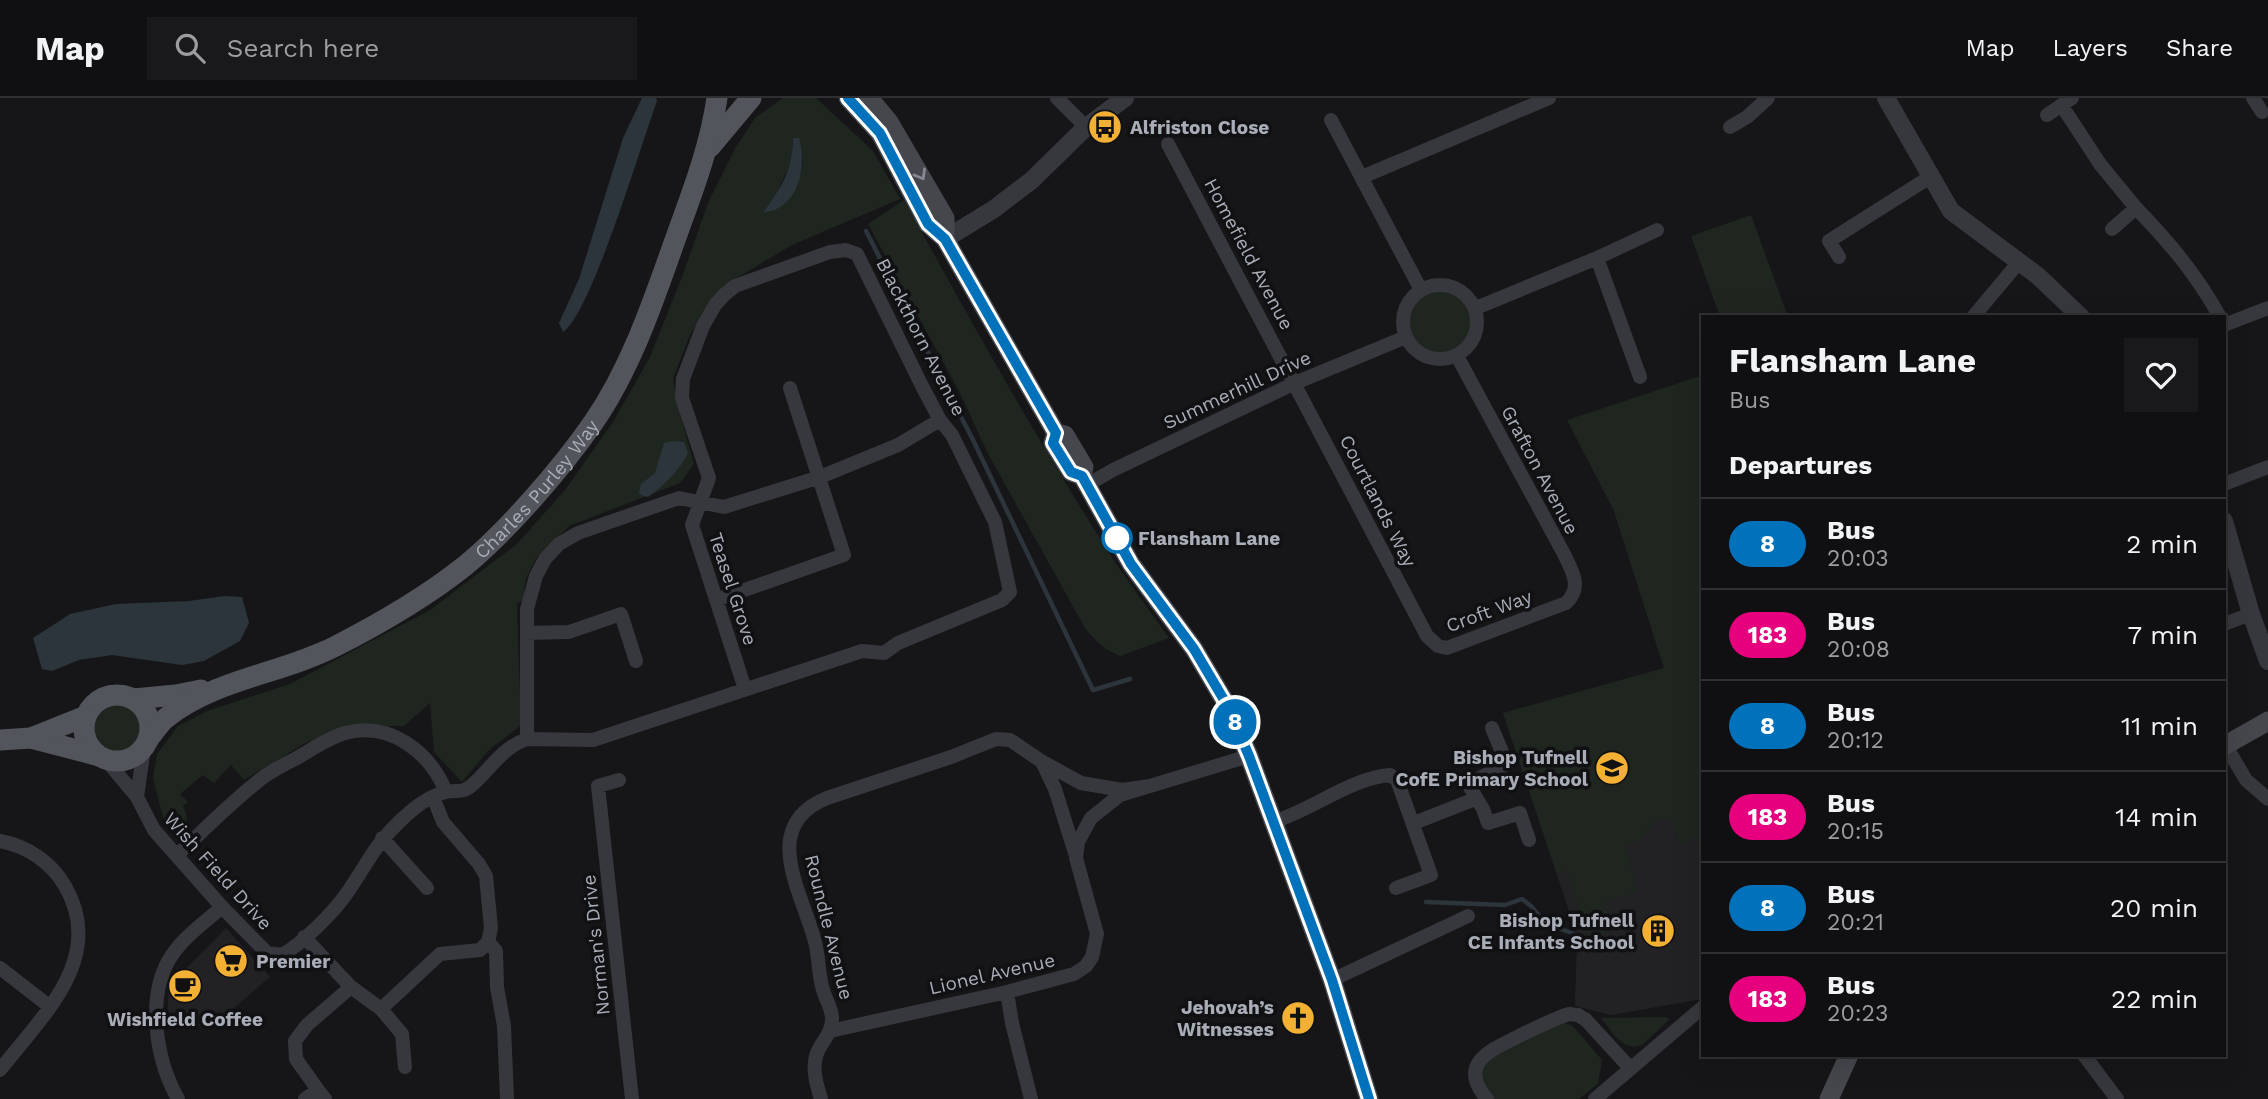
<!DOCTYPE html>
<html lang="en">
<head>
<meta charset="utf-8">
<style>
  body { margin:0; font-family:"Work Sans",sans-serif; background:#19191b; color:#f1f3f6; height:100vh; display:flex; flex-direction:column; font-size:26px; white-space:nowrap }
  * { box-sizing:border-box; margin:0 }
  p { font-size:23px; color:#9c9d9f }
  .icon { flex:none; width:38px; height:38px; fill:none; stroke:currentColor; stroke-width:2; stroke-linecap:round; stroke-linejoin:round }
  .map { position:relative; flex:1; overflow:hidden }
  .side { position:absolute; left:1701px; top:217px; width:525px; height:742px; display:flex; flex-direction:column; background:#101012; border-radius:0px; box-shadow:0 7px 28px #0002,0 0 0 2px #303032 }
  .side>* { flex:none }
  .badge { padding:0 14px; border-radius:23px; font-size:24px; line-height:46px }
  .map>.badge { position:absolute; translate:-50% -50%; box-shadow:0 0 0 4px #fff }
  h2 { padding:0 28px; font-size:26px; line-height:63px }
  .round { display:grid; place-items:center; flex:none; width:74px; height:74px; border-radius:0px; background:#19191b }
  .head { display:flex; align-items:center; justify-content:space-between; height:119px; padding:0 28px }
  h1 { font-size:33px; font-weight:700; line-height:52px }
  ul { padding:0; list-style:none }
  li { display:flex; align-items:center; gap:21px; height:91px; padding:0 28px; border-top:2px solid #303032 }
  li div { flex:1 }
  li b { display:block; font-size:26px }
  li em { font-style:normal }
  li .badge { min-width:77px; font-weight:700; text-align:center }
  header { display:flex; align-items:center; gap:42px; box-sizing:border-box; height:98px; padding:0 35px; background:#101012; border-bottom:2px solid #303032 }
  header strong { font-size:33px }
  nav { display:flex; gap:38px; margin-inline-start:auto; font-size:24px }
  .search { width:490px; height:63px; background:#19191b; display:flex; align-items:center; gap:18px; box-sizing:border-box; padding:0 24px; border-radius:0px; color:#9c9d9f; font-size:26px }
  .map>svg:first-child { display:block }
  .built { fill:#222225 }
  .green { fill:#1e261f; fill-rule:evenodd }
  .water { fill:#2c353c }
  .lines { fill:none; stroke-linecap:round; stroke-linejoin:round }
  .stream { stroke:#2c353c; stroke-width:4.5 }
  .minor { stroke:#37383d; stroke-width:14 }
  .tertiary { stroke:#37383d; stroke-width:18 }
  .secondary { stroke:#45474d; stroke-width:19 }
  .primary { stroke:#53555c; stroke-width:21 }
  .oneway { stroke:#858993 }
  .line-casing { stroke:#fff; stroke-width:16 }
  .line { stroke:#0072bc; stroke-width:10 }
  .stop-dot { fill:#fff; stroke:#0072bc; stroke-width:3.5 }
  .labels { text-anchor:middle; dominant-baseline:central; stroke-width:7; stroke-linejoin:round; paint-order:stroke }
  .poi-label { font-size:19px; font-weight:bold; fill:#a8adb8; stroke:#111113; text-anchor:end }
  .street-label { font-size:19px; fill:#a8adb8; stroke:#111113 }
  .stop-label { font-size:19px; font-weight:bold; fill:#a8adb8; stroke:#111113; text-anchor:start }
</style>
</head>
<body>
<header>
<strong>Map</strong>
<div class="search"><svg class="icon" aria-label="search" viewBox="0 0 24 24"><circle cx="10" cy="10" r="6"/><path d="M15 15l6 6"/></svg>Search here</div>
<nav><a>Map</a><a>Layers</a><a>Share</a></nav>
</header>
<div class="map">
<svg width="2268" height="1001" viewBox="0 0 2268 1001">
  <rect width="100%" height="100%" fill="#161618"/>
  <!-- built -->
  <path class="built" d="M 1703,382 L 1703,901 L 1611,917 L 1575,908 L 1577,837 L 1503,615 L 1664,570 L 1614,413 Z
    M 226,830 L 270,879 L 219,923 L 200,928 L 167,925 L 169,888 Z"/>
  <!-- green -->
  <path class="green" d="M 783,0 L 816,0 L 873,53 L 900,101 L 792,147 L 735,181 L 708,205 L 690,237 L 673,280 L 677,305 L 694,366 L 680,385 L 569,428 L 537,459 L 526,480 L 523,502 L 517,506 L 521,627 L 488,653 L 462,684 L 434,654 L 430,605 L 404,628 L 362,628 L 307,644 L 244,682 L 231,667 L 214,685 L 203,677 L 180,696 L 188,704 L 183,708 C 188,718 188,727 184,738 L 176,742 L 166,730 L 153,681 L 157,656 L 178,628 L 207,613 L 290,586 L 430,512 L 517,446 L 565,392 L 613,324 L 650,259 L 682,179 L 708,105 L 736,49 L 755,20 ZM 793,40 C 806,58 804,65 798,86 L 776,96 L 792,63 Z
    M 904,102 C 969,220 1035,339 1108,453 C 1127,483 1149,511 1169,540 L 1120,558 C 1105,552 1095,543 1085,530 L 987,354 L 960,295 L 868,126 Z
    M 1751,117 L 1788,219 L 1720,219 L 1691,138 Z
    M1408 225a32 32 0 1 1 64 0a32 32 0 1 1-64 0Z
    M 1703,277 L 1703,753 L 1694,739 L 1679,747 L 1672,719 L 1657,722 L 1640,742 L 1625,747 L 1638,794 L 1605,803 L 1613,832 L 1587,839 L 1567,773 L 1557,776 L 1503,615 L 1664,570 L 1614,413 L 1567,322 Z
    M93 629a24 24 0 1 1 48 0a24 24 0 1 1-48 0Z
    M 1666,919 L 1670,921 L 1642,947 C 1622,954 1612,933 1601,920 Z
    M 1564,925 L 1572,927 L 1602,962 L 1598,986 L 1579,1001 L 1494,1001 L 1483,988 L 1480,972 L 1486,962 L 1554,926 Z"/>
  <!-- water -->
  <path class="water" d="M 642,0 L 656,0 L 657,3 C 642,44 591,216 563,234 L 559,225 L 579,181 L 623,40 Z
    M 793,40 L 799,40 C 805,62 803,91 783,107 C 778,112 769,113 763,115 C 782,87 792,75 793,40 Z
    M 674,343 L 684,344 L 688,355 C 682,369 661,391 648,399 L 641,397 L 639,394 L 641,386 L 655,375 L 664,345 Z
    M 225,498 L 242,499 L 249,525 L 240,543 L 204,563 L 182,567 L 112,557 L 79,562 L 52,573 L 42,571 L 33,540 L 70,516 L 116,506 L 189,503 Z"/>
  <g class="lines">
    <!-- stream -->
    <path class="stream" d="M 866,133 L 973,342 L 1093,592 L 1130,581
      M 1426,804 L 1505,807 L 1522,801 L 1531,808 L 1545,825 L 1577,837"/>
    <!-- minor -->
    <path class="minor" d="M 1057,0 L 1086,29
      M 2253,0 L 2262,14
      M 2062,8 L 2100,66 L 2136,110
      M 2047,17 L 2072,0
      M 1331,22 L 1421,192
      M 1730,29 L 1747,19 L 1768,0
      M 1168,46 L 1427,538 L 1438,548 L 1447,550 L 1566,505 C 1583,489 1572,473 1564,456 L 1457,258
      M 1362,79 L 1549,0
      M 2112,131 L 2136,110 C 2170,145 2196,176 2220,219
      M 1839,159 L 1829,143 L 1930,79
      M 1597,160 L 1640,279
      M1403 224a37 37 0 1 1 74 0a37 37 0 1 1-74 0Z
      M 1476,210 L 1597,160 L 1657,132
      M 1973,219 L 2019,164
      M 2224,227 L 2268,210
      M 2224,386 L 2268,369
      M 1087,387 L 1113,372 L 1295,285 L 1406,239
      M 716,502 L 844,457 L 790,290
      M 2224,526 L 2251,516
      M 527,535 L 569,534 L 621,516 L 636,563
      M 1492,630 L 1507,666 L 1468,686 L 1483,711 L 1488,725 L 1520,715 L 1529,742
      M 527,641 L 527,511 L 536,478 L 545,461 L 559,446 L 578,435 L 679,400 L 724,409 L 820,379 L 898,347 L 940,322
      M 2226,648 L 2246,682 L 2268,701
      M 106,662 L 137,699 L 154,732 L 222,809 L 267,855 L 282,857 C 303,845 333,815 347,795 C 367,766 375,746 401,722 C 414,710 428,698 446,694 C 456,692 463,695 471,688 C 491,671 501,650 527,641 L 593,642 L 862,553 L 884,555 L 898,545 L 1002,502 L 1010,494 L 995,424 L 952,337 L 940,322 L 923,290 L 857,156 L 846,152 L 830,154 L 735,188 L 724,197 L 715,207 L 703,228 L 683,281 L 682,300 L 709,380 L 692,427 L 745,591
      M 1043,666 L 1055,691 L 1075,755
      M 619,682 L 598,688 L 632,1001
      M 137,699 L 144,650
      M 1273,724 C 1312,712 1351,680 1390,677 L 1397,682 L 1431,777 L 1396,790
      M 1414,725 L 1475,701
      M 382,740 L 427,790
      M 0,743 C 27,748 51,764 65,788 C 107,860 42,918 0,972
      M 177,757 C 203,733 228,707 256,685 C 268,674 283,667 297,660 C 312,651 328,640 345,635 C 390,623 430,654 446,694
      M 304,839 L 351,889 L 307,927 L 295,943 L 296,961 L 318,992
      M 488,844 L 496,853 L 497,889 L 504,928 L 507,1001
      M 0,870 L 49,908
      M 1332,882 L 1468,818
      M 351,889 L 381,911 L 440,856 L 480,852 L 488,844 L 491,830 L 486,778 L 479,766 L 443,724 L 433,699
      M 1007,894 L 1012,925 L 1031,1001
      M 381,911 L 402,936 L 405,969
      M 830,933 L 1007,894 L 1074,876 L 1086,868 L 1092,859 L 1097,836 L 1076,760 L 1078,744 L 1091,720 L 1120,697 L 1249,658
      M 2084,957 L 2117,1001
      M 178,1001 C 156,962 145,897 172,857 C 184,839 205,824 222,809
      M 305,1001 L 318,992 L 325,1001
      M 821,1001 C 817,988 812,972 816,958 C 820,944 833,936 832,919 C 831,908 824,899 822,888 C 818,873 819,856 814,840 C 800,791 760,727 827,700 L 951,659 L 996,641 L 1010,642 L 1041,663 L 1081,685 L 1122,692 L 1150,688
      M 1487,1001 C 1455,964 1494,951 1523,936 C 1538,929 1553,921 1569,916 L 1578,917 L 1586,922 L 1630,970
      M 1595,1001 L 1703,909"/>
    <!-- tertiary -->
    <path class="tertiary" d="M 1886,0 L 1951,113 L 2038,178 L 2081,219
      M 945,141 L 994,111 L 1032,82 L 1086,29 L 1125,0
      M 2224,423 L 2251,516 L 2268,563"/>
    <!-- secondary -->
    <path class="secondary" d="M 848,0 L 880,35 L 928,126 L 945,141 L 1056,335 L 1053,345 L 1071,374 L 1082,378 L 1131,466 L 1194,551 L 1227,607 L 1249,658 L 1332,882 L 1369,1001
      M 869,0 L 889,24 L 945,120 L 945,141
      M 1056,335 L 1065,337 L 1084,369 L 1083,374
      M 2224,648 L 2268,623
      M 1829,1001 L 1849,957"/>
    <!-- primary -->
    <g class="primary">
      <path d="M 710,49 L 751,0"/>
      <circle cx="117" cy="630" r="33"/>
      <path d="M 134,601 L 176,597 L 201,592"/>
      <path d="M 31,640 L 96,657"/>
      <path id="s1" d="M 149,640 C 154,634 160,625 166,620 C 215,581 281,576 336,548 C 381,525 426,499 466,467 C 509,431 561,371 593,325 C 631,270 653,204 675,142 C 692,95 710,49 717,0"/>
      <path d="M 0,642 L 31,640 L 86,618"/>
    </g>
  </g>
  <!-- one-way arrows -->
  <defs><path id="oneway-chevron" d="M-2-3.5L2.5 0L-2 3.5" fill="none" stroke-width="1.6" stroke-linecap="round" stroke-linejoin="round" transform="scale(1.75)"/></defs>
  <use class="oneway" href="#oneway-chevron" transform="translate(921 77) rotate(60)"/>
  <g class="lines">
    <!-- line casing -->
    <g class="line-casing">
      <path id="line" d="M 848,0 L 880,35 L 928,126 L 945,141 L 1056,335 L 1053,345 L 1071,374 L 1082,378 L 1131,466 L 1194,551 L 1227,607 L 1249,658 L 1332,882 L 1369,1001"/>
    </g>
    <!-- line -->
    <use href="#line" class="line"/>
  </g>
  <!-- icons -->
  <defs>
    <g id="bus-disc" transform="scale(1.75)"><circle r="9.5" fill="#f2b134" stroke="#111113"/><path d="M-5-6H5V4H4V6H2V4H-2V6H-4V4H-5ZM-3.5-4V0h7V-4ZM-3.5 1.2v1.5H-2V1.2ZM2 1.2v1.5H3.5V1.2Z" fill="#111"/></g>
    <g id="school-disc" transform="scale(1.75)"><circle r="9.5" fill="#f2b134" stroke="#111113"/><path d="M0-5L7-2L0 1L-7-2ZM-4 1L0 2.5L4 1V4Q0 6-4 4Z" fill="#111"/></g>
    <g id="building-disc" transform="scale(1.75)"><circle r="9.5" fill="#f2b134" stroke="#111113"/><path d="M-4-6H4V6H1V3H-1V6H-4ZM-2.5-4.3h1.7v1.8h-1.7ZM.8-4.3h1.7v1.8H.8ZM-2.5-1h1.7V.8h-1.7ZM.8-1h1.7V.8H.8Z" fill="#111"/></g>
    <g id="supermarket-disc" transform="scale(1.75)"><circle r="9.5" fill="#f2b134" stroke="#111113"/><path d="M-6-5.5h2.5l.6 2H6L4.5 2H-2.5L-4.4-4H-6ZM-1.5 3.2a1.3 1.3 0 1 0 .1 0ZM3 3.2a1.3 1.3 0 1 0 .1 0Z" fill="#111"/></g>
    <g id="cafe-disc" transform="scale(1.75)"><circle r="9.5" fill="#f2b134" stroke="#111113"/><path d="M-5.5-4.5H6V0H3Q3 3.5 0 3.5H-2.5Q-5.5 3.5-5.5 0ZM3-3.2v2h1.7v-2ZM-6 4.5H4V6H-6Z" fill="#111"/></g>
    <g id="church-disc" transform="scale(1.75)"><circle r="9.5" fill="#f2b134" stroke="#111113"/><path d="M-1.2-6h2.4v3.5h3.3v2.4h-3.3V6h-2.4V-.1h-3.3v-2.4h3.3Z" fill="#111"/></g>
  </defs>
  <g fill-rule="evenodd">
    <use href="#bus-disc" x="1105" y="29"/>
    <use href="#school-disc" x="1612" y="670"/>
    <use href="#building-disc" x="1658" y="833"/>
    <use href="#supermarket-disc" x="231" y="863"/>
    <use href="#cafe-disc" x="185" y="888"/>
    <use href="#church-disc" x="1298" y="920"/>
  </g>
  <!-- markers -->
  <circle class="stop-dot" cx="1117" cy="440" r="14"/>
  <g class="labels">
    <!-- poi labels -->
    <g class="poi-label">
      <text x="1130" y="29" text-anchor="start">Alfriston Close</text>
      <text x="1588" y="659">Bishop Tufnell<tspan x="1588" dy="22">CofE Primary School</tspan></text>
      <text x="1634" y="822">Bishop Tufnell<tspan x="1634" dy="22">CE Infants School</tspan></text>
      <text x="256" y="863" text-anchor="start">Premier</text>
      <text x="1274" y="909">Jehovah’s<tspan x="1274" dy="22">Witnesses</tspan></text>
      <text x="185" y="921" text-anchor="middle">Wishfield Coffee</text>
    </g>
    <!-- street labels -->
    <g class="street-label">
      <text transform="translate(1249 156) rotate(62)">Homefield Avenue</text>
      <text transform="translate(921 239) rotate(63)">Blackthorn Avenue</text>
      <text transform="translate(1237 292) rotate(-25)">Summerhill Drive</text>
      <text transform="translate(1540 372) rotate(62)">Grafton Avenue</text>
      <text stroke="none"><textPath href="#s1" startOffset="469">Charles Purley Way</textPath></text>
      <text transform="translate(1378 403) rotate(63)">Courtlands Way</text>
      <text transform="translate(733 491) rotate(72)">Teasel Grove</text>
      <text transform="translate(1489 513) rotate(-20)">Croft Way</text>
      <text transform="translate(218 773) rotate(48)">Wish Field Drive</text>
      <text transform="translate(829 829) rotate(76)">Roundle Avenue</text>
      <text transform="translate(596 847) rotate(-96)">Norman's Drive</text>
      <text transform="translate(992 876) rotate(-13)">Lionel Avenue</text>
    </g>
    <!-- stop labels -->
    <g class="stop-label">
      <text x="1138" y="440">Flansham Lane</text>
    </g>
  </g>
</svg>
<b class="badge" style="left:1235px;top:624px;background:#0072bc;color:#fff">8</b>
<section class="side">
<div class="head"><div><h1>Flansham Lane</h1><p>Bus</p></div><a class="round"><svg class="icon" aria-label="heart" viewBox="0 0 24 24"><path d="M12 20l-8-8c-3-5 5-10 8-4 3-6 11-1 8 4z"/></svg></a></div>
<h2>Departures</h2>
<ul>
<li><span class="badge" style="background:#0072bc;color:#fff">8</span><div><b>Bus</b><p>20:03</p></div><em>2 min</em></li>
<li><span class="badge" style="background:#e6007e;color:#fff">183</span><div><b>Bus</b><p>20:08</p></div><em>7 min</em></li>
<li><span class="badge" style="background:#0072bc;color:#fff">8</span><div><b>Bus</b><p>20:12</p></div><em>11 min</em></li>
<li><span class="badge" style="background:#e6007e;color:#fff">183</span><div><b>Bus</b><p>20:15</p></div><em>14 min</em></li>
<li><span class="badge" style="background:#0072bc;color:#fff">8</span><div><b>Bus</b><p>20:21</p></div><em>20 min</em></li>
<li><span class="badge" style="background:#e6007e;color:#fff">183</span><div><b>Bus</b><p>20:23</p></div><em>22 min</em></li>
</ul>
</section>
</div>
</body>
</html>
